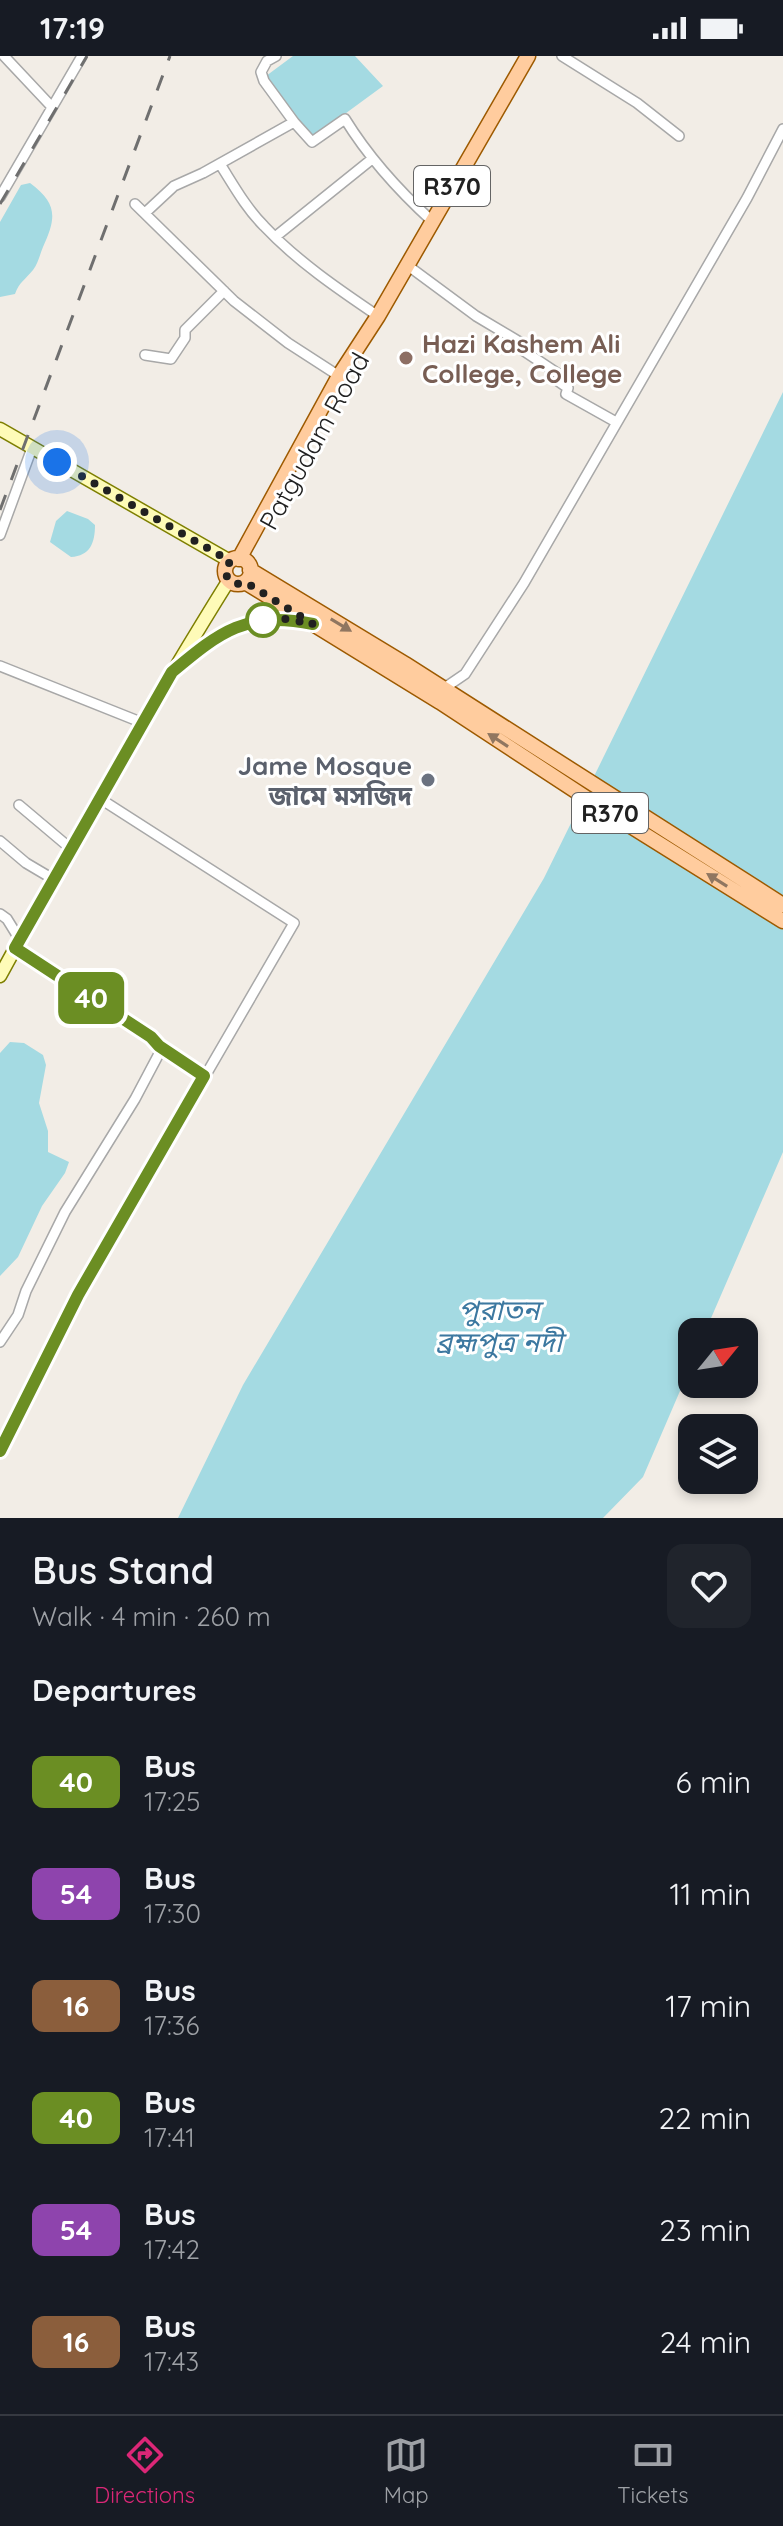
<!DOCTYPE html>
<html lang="en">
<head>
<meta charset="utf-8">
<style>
  body { margin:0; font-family:Quicksand,"Noto Sans Bengali",sans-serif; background:#20242c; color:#f1f3f6; height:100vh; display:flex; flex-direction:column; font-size:30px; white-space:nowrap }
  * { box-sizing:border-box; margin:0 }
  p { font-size:26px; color:#9ea1a6 }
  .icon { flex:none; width:44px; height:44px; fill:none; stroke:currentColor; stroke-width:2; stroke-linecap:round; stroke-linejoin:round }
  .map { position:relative; height:1462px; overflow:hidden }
  .details { display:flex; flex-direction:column; background:#171b24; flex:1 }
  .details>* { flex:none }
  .badge { padding:0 16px; border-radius:12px; font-size:28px; line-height:52px }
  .needle { width:52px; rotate:60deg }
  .controls { position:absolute; left:678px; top:1262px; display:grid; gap:16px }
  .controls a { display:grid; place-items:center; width:80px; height:80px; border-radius:16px; background:#171b24; box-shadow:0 4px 12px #0003; font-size:40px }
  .you { position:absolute; width:40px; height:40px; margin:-20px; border:6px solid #fff; border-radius:50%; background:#1a73e8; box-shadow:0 0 0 12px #1a73e833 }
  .map>.badge { position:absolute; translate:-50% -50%; box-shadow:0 0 0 4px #fff }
  h2 { padding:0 32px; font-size:30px; line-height:72px }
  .round { display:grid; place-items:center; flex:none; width:84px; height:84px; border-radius:16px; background:#20242c }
  .headline { display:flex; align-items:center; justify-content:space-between; height:136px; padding:0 32px }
  h1 { font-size:38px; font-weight:600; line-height:60px }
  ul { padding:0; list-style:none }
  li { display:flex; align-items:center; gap:24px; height:112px; padding:0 32px }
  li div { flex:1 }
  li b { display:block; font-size:30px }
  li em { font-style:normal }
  li .badge { min-width:88px; font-weight:700; text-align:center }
  .status { display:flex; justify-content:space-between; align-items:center; height:56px; padding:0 40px; background:#171b24; direction:ltr }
  .status svg { height:22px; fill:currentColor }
  .menu { display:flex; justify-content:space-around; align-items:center; height:112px; border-top:2px solid #363941; background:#171b24; font-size:22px; color:#9ea1a6 }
  .menu a { display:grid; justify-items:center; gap:4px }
  .menu .active { color:#db2777 }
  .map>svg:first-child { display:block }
  .water { fill:#a4dae2 }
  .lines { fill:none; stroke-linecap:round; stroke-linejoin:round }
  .street-casing { stroke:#a8a8a8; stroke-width:12 }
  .secondary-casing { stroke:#7e7f00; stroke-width:15 }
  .primary-casing { stroke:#9d5a00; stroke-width:17 }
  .street { stroke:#fff; stroke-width:9 }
  .secondary { stroke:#fefbb8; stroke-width:12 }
  .primary { stroke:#ffcc9e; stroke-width:14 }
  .rail { stroke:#6f6f6f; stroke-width:3; stroke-dasharray:16 16; stroke-linecap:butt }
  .oneway { fill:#907660 }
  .line-casing { stroke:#fff; stroke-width:18 }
  .line { stroke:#6b8e23; stroke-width:12 }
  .walk { stroke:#212121; stroke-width:8; stroke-dasharray:0 14.4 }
  .education-dot { fill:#8d6e63; stroke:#fff; stroke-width:3 }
  .stop-dot { fill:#fff; stroke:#6b8e23; stroke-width:4 }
  .worship-dot { fill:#6b7280; stroke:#fff; stroke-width:3 }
  .labels { text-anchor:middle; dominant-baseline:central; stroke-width:6; stroke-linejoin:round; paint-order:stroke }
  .shield { fill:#fff; stroke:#646464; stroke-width:2 }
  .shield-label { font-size:24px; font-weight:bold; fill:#212121 }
  .education-label { font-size:26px; font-weight:bold; fill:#785e54; stroke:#fff; text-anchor:start }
  .street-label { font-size:26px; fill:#212121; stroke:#fff }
  .worship-label { font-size:26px; font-weight:bold; fill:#5b616d; stroke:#fff; text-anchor:end }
  .water-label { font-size:28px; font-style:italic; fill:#3c78a0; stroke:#fff }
</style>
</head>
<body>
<div class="status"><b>17:19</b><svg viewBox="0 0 49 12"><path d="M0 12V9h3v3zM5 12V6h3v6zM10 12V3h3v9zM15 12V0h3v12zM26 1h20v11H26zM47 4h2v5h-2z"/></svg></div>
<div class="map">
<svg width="783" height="1462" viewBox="0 0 783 1462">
  <rect width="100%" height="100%" fill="#f2ede6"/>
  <!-- water -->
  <path class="water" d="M 293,0 L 355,0 L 383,30 L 312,82 L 266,20 Z
    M 30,127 C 57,147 57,161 43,191 C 40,198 38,208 33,214 C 26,223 19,226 15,238 L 0,241 L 0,166 L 21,129 Z
    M 783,336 L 783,1096 L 705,1276 L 692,1276 L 692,1307 L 643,1421 L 603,1462 L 178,1462 L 243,1329 L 544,822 Z
    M 67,455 L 88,463 L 95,469 C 95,487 90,500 71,501 L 50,486 L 56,465 Z
    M 10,986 L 24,987 L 43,999 L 46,1009 L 39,1047 L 48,1075 L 48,1096 L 69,1106 L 65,1117 L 42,1150 L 18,1201 L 0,1220 L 0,997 Z"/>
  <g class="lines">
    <!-- street casing -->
    <g class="street-casing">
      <path id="street" d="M 4,0 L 51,50
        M 276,0 L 267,5 L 261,16 L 264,25 L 294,66
        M 562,0 L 637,47 L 679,80
        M 220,108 C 234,130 246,152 264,170 C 297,205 338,233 378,260
        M 0,141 L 82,0
        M 135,148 L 234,245 L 288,287 L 339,320
        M 145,157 L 174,130 L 203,117 L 294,66 L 312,86 L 345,63 C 369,102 398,134 432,165
        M 275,181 L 372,103
        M 407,209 L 476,260 L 523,288 L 521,293 L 560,319 L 558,325 L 568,332 L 566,338 L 616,366
        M 145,299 L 171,303 L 185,282 L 185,274 L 224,235
        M 0,479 L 32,392
        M 0,610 L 143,667
        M 443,633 L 465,618 L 524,527 L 747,142 L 783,73
        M 19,749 L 70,792
        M 0,785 L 26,807 L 53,823
        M 0,858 L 7,863 L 20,884
        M 15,892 L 151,981 L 159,990 L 204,1020
        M 0,1286 L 18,1259 L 26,1235 L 65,1156 L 135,1043 L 162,992
        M 0,1395 L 78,1239 L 294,867 L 99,742"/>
    </g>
    <!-- secondary casing -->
    <g class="secondary-casing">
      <path id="secondary" d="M 0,373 L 230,505
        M 180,609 C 223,574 252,556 308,567
        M 0,920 C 73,786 148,654 229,524"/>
    </g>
    <!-- primary casing -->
    <g class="primary-casing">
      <path id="primary" d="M225 515a13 13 0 1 1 26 0a13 13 0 1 1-26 0Z
        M 239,503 L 339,320 L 378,260 L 528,0
        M 250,514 L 405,608 L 783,849
        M 245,526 L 440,646 L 594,747 L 783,865"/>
    </g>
    <!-- street -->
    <use href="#street" class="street"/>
    <!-- secondary -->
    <use href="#secondary" class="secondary"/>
    <!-- primary -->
    <use href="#primary" class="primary"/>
    <!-- rail -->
    <path class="rail" d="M 0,148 L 87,0
      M 0,454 L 170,0"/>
  </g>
  <!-- one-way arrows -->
  <defs><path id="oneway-solid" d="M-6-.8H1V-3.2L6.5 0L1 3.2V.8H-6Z" transform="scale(2)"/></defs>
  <g class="oneway">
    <use href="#oneway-solid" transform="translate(341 569) rotate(31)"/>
    <use href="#oneway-solid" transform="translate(498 684) rotate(-147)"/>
    <use href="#oneway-solid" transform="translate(717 824) rotate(-148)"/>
  </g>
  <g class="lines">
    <!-- line casing -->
    <g class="line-casing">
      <path id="line" d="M 0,1395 L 78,1239 L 204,1020 L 159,990 L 151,981 L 15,892 L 172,616 C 221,575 246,555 313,568"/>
    </g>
    <!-- line -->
    <use href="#line" class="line"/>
    <!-- walk -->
    <path class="walk" d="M 57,406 L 230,505 L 225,517 L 229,524 L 237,528 L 245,526 L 313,568 L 287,563 L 263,564"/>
  </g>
  <!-- markers -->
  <circle class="education-dot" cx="406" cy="302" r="8"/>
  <circle class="stop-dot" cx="263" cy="564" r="16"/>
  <circle class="worship-dot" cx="428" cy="724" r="8"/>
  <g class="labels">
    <!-- shield labels -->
    <g class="shield">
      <rect x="414" y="110" width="76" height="40" rx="6"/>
      <rect x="572" y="737" width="76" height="40" rx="6"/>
    </g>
    <g class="shield-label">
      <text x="452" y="130">R370</text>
      <text x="610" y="757">R370</text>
    </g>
    <!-- education labels -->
    <g class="education-label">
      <text x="422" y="287">Hazi Kashem Ali<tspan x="422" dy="30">College, College</tspan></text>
    </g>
    <!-- street labels -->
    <g class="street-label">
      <text transform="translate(314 385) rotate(-61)">Patgudam Road</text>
    </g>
    <!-- worship labels -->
    <g class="worship-label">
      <text x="412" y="709">Jame Mosque<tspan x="412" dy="30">জামে মসজিদ</tspan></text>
    </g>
    <!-- water labels -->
    <g class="water-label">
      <text x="499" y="1253">পুরাতন<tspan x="499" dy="32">ব্রহ্মপুত্র নদী</tspan></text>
    </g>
  </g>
</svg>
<div class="controls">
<a><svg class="needle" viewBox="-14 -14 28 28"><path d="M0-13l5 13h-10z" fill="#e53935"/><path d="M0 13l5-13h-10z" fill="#9ea1a6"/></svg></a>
<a><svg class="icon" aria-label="layers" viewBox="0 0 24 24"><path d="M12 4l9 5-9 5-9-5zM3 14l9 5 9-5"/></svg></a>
</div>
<div class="you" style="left:57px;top:406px"></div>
<b class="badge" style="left:91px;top:942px;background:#6b8e23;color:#fff">40</b>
</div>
<section class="details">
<div class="headline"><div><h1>Bus Stand</h1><p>Walk · 4 min · 260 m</p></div><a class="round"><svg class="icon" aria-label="heart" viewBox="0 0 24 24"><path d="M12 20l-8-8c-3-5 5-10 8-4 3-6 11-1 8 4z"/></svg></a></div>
<h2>Departures</h2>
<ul>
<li><span class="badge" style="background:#6b8e23;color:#fff">40</span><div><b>Bus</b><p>17:25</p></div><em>6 min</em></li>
<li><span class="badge" style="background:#8e44ad;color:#fff">54</span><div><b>Bus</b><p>17:30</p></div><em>11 min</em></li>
<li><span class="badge" style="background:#8b5e3c;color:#fff">16</span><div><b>Bus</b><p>17:36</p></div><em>17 min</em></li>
<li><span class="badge" style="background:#6b8e23;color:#fff">40</span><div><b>Bus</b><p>17:41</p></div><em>22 min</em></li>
<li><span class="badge" style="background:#8e44ad;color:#fff">54</span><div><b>Bus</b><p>17:42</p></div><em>23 min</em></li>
<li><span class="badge" style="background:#8b5e3c;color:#fff">16</span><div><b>Bus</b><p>17:43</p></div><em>24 min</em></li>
</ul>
</section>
<nav class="menu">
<a class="active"><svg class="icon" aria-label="directions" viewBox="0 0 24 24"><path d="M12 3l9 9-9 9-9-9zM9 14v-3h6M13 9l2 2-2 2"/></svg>Directions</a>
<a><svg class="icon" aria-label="map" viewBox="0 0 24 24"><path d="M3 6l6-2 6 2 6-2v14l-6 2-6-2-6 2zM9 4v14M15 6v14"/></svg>Map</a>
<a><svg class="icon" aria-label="tickets" viewBox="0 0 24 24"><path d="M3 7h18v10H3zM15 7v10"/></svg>Tickets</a>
</nav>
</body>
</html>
